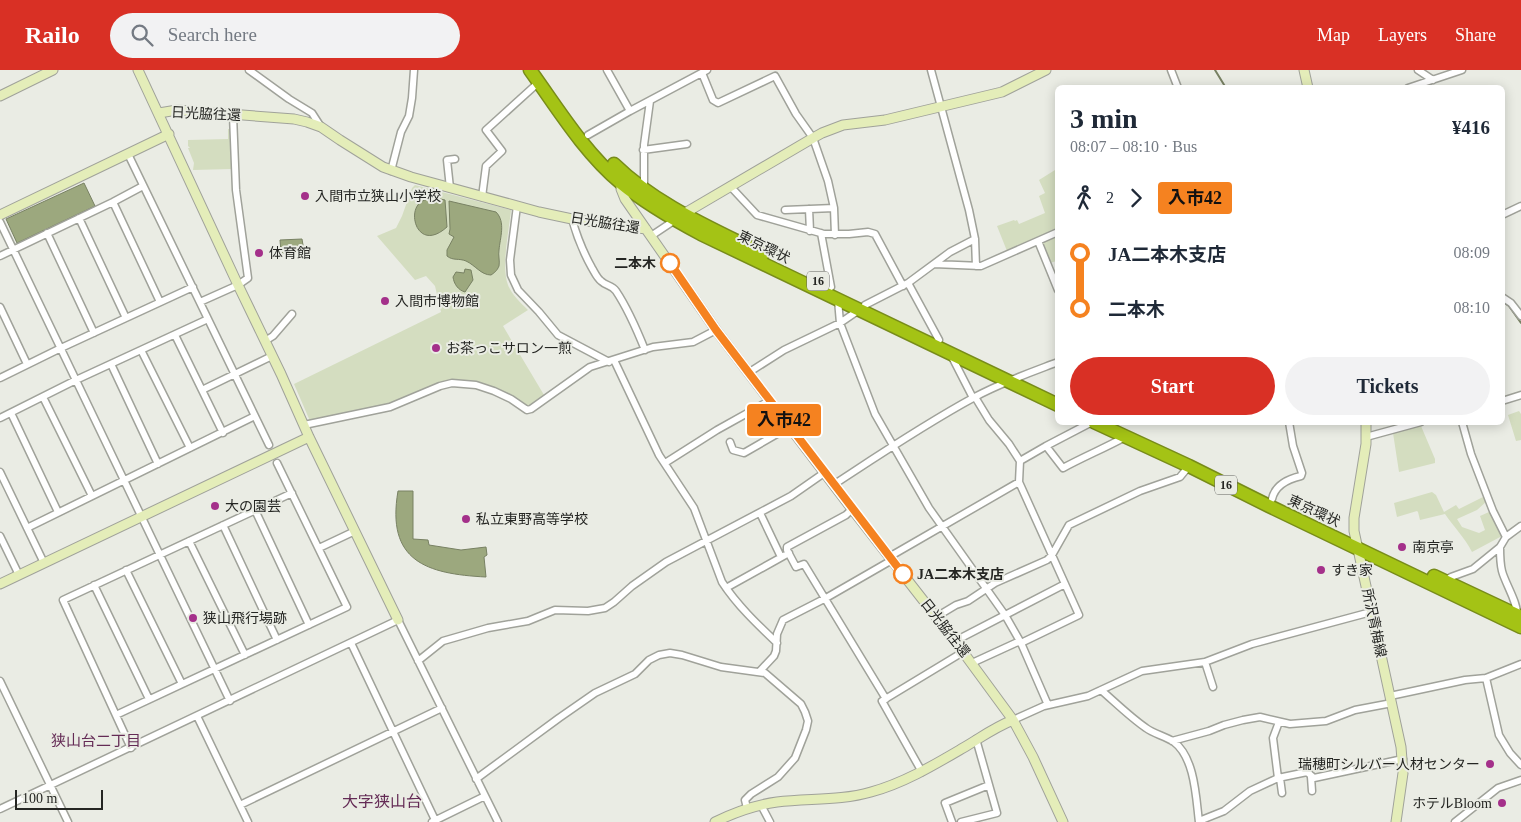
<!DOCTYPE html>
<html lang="en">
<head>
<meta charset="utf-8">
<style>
  body { margin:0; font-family:"Times New Roman","Noto Sans JP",serif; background:#f2f2f3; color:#1f2937; height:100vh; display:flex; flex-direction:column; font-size:19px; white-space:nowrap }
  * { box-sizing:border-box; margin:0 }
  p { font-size:16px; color:#747a83 }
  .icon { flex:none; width:28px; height:28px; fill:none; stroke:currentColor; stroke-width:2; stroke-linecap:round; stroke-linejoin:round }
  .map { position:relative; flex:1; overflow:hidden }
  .side { position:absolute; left:1055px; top:15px; width:450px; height:340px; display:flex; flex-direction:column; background:#fff; border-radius:8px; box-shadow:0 2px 12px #0003 }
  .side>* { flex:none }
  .badge { padding:0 10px; border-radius:4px; font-size:18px; line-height:32px }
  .scale { position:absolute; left:15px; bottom:12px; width:88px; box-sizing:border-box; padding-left:5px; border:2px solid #252623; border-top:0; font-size:14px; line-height:18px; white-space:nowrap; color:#252623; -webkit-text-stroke:4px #eaece4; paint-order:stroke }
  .map>.badge { position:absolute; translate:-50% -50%; box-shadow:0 0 0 2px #fff }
  .legs { display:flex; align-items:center; gap:8px; height:55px; padding:0 15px; font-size:16px }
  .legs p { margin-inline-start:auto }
  .overview { display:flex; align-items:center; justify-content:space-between; height:85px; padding:0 15px }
  h1 { font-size:28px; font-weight:800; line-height:38px }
  .primary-button { display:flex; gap:10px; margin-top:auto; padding:10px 15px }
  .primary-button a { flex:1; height:58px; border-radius:30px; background:#d93025; color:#fff; font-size:20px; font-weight:800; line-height:58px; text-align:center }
  .primary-button a+a { background:#f2f2f3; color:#1f2937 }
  ul { padding:0 15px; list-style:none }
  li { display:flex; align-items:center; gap:18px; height:55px; font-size:19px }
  li i { display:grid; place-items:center; width:8px; height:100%; margin:0 6px; background:currentColor }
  li i::after { content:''; width:12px; height:12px; margin:-6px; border:4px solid; border-radius:50%; background:#fff }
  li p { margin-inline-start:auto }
  li:first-child i { background:linear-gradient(#0000 50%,currentColor 0) }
  li:last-child i { background:linear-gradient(currentColor 50%,#0000 0) }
  header { display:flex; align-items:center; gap:30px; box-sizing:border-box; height:70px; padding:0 25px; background:#d93025; color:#fff }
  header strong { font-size:24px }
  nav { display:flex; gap:28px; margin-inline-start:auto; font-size:18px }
  .search { width:350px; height:45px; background:#f2f2f3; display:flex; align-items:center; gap:12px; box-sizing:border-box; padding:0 18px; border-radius:28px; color:#747a83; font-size:19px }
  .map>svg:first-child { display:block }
  .green { fill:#d4ddc0 }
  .water { fill:#9ca87e; stroke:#788163 }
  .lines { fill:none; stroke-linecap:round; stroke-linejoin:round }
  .stream { stroke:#788163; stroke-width:2 }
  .street-casing { stroke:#a0a29a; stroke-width:9 }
  .secondary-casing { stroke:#a0a29a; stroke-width:11 }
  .highway-casing { stroke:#788c1a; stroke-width:15 }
  .street { stroke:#fff; stroke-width:6 }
  .secondary { stroke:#e4edb9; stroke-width:9 }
  .highway { stroke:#a4c315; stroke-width:12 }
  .line-1-casing { stroke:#fff; stroke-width:11 }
  .line-1 { stroke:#f58220; stroke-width:8 }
  .poi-dot { fill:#a4308a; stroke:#eaece4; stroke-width:2 }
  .stop-1-dot { fill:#fff; stroke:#f58220; stroke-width:2.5 }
  .labels { text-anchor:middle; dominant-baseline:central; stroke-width:4; stroke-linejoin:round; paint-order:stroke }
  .shield { fill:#eaece4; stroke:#60615d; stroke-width:1 }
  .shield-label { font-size:12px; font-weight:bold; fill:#252623 }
  .street-label { font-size:14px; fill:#252623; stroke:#eaece4 }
  .poi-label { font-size:14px; fill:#252623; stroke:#eaece4; text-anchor:start }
  .stop-label { font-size:14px; font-weight:bold; fill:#252623; stroke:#eaece4; text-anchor:end }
  .neighbourhood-label { font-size:15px; fill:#642b55; stroke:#eaece4 }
  .quarter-label { font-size:16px; fill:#642b55; stroke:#eaece4 }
</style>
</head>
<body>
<header>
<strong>Railo</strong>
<div class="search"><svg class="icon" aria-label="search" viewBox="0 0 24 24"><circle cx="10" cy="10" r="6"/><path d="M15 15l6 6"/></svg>Search here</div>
<nav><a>Map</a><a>Layers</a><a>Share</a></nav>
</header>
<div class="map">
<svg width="1521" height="752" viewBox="0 0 1521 752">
  <rect width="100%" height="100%" fill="#eaece4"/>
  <!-- green -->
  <path class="green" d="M 228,59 L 230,59 L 232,99 L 193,100 L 194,93 L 188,78 L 190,78 L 188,76 L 188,70 L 228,69 Z
    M 1055,100 L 1058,106 L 1057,159 L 1007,181 L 997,156 L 1014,150 L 1015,151 L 1017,150 L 1019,154 L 1045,143 L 1039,126 L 1045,123 L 1039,110 Z
    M 415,115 L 511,140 C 509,161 501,197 508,215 C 512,225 520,232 528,240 L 503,256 L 544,325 L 527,338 L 494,319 L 452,312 L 390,336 L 310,351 L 294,314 L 441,242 L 435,216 L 426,206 L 415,210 L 377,166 L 396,158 L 402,146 L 412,118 Z
    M 1057,165 L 1057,191 L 1049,193 L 1041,174 L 1043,171 Z
    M 1519,341 L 1521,344 L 1521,370 L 1516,371 L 1508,345 Z
    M 1421,356 L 1435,389 L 1435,393 L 1399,402 L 1393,363 Z
    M 1432,422 L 1436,425 L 1444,442 L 1456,435 L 1459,439 L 1485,426 L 1487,431 L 1477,440 L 1457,449 L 1462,457 L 1479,463 L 1485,460 L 1480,446 L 1489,442 L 1493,445 L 1502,466 L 1472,482 C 1465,468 1453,456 1445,444 L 1420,450 L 1418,442 L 1417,441 L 1397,447 L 1394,433 Z"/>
  <!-- water -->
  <path class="water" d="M 84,113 L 95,136 L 17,173 L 6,149 Z
    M 436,128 L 445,130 L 447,157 C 418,183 406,142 421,132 C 425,129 431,128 436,128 Z
    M 449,131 L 496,142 C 506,152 500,168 499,180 C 498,185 500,191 499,196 C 497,201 494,203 491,205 C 481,205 475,195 466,191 C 459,188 453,191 447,186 L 447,180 L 454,167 L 449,164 L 450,159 Z
    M 302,169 L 304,181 L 281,183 L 280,170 Z
    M 465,199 L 471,200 L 473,210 L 465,222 C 458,220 454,214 453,207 L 456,202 L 464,203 Z
    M 398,421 L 413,421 L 413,469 L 428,470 L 429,475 L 461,480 L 486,477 L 487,485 L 484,487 L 486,507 C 426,504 386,491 398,421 Z"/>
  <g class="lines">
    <!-- stream -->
    <path class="stream" d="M 1215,0 L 1226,18
      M 1502,231 L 1509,236 L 1521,253"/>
    <!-- street casing -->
    <g class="street-casing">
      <path id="street" d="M 249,0 L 289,29 L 312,43 L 321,57
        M 607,0 L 630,41
        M 931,0 L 969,140 L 975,169 L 976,196
        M 1171,0 L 1178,18
        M 1418,0 L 1433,10
        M 702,3 L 713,30 L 718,33 L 775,6 L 796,44 L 813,68 L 828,111 L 834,138 L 835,165
        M 1408,18 L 1462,0
        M 588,65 L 630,41 L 707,0
        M 643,80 L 687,74
        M 128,84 L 269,375
        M 391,101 L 401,62 L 409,46 L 412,28 L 414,0
        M 730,116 L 757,145 L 824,164 L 849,164 L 868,162 L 875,164 L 903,216
        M 450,118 L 447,90 L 455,89
        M 644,119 L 644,75 L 650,31
        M 482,127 L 486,96 L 502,81 L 486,60 L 539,12
        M 113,132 L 160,232
        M 517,136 L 510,190 L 511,205 L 518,220 L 539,242 L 558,265 L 609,292
        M 809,139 L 810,161
        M 785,140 L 834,138
        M 1502,145 L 1521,136
        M 79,148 L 126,248
        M 572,149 C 577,167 583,182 592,198 C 595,203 597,208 601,211 C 606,216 612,215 616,221 C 628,239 637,260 645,280
        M 0,152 L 230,631
        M 47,163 L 94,263
        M 821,163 L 831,217
        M 651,166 L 675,150
        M 1038,171 L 1058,220
        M 0,186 L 113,132 L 143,116
        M 934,194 L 981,196 L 1058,162
        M 908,213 L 939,270
        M 1502,227 L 1511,233 L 1521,246
        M 838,230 L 840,253 L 875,344 L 929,438 L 1005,545 L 1021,573 L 1048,635
        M 200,232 L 238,215 L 248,208 L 236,120 L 233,45
        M 865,235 L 908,213 L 950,182 L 975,169
        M 0,237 L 27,294
        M 175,265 L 223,363
        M 265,271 L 273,266 L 292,244
        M 141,280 L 190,378
        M 952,287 L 973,328
        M 614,290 L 659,385 L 694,438 L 722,512 C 737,535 757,554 777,573
        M 111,294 L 158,394
        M 748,303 L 784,280 L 840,253 L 859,240
        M 0,308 L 61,278 L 193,217
        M 202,320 L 272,286
        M 43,327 L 92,426
        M 975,327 L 989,350 L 1009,374 L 1020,391 L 1019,412 L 1079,545 L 1021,573
        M 1502,331 L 1521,325
        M 11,343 L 58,442
        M 0,348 L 76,310 L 208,249
        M 1462,352 L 1471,384 L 1493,441 L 1506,467
        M 304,355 L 390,337 L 440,316 L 452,313 L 476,315 L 494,321 L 511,329 L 527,340 L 531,339 L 590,297 L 653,277 L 693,272 L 716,260
        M 1366,367 L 1421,352
        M 730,372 L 733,380 L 744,383 L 789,357
        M 1046,376 L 1092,352
        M 1020,391 L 1046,376 L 1063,398 C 1083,387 1105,378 1125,367
        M 665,393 L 717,360 L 769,331
        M 0,402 L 44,493
        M 833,415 C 879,385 925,354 973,328 C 1000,313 1029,303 1058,292
        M 1272,429 C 1275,415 1288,409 1301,406 L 1302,403 L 1293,376 L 1289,352
        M 852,439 L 846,445 L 787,477 L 787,480 L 796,497 L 804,494 L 886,629
        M 255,440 L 309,555
        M 760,443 L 781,487
        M 223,455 L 277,570
        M 27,458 L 255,346
        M 0,466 L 19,505
        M 189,471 L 245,585
        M 1500,477 C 1500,484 1500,493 1502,501 C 1505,513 1518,533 1517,545
        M 319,478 L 355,461
        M 889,487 L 1019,412
        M 126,500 L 182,614
        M 1445,511 L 1451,507 L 1473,499 L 1500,477 L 1506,467 L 1521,456
        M 94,515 L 149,629
        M 726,518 L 789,483
        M 936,547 L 956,535 L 968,531 L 995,513 L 1047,490 L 1052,485 L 1069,455 L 1140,421 L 1180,407 L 1189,396
        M 955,571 L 1065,514
        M 351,573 L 436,752
        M 418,591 L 443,571 L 450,569 L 488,558 L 528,551 L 555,540 L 588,541 L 605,538 L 614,532 L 632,516 L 666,492 L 791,426 L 824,403
        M 1205,592 L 1213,617
        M 972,593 L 1020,571
        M 759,602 L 774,586 L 776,581 L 777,564 L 783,550 L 826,528 L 892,490
        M 1486,608 L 1499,665 L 1510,683 L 1521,695
        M 0,611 L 68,752
        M 1101,620 C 1116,633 1130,647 1146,658 C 1154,664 1165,666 1174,672 C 1195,688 1196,728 1199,752
        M 1390,626 L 1465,610 L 1486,608 L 1521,594
        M 116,645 L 347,537 L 277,393
        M 197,646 L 248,752
        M 1013,650 L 1044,636 L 1088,626 L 1142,601 L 1205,592 L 1252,574 L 1371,542
        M 1172,671 L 1209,661 L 1224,655 L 1243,650 L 1260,647 L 1290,654 L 1326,651 L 1355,640 L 1392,633
        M 131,678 L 63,530 L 292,423
        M 922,702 L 882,631 L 963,582
        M 1311,707 L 1312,721
        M 1278,708 L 1273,668 L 1279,652
        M 1280,708 L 1282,723
        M 476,709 L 559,648 L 595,623 L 635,604 L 649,590 L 659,585 L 670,583 L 682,585 L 721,597 L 765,603 L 801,634 L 805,642 L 808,651 L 806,660 L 795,688 L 778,707 L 751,724 L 745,730 L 747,738
        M 240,735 L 442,638
        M 761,735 L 770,752
        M 0,739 L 398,550 L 498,752
        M 1199,751 L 1224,741 L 1250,721 L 1278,708 L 1307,702 L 1314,708 L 1403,689
        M 432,752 L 485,726
        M 952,752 L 945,733 L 989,715
        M 961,752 L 997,743 L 976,669
        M 1455,752 L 1498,718 L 1521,710"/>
    </g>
    <!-- secondary casing -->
    <g class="secondary-casing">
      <path id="secondary" d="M 138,0 L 238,215 L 281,304 L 309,367 L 398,550
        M 1304,0 L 1308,18
        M 0,26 L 53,0
        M 159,43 L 177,40 L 294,49 L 307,52 L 321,57 L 340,70 L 383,97 L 411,107 L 539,142 L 572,149 L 646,159
        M 621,111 L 621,119 L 625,129 L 716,260 L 852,439 L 955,571 L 1013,650 L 1033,687 L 1063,752
        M 0,145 L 169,64
        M 680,146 L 813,68 L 822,63 L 843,55 L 885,50 L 1002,22 L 1046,0
        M 1366,352 L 1366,374 L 1354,448 L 1354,461 L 1401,677 L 1403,703 L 1396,752
        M 0,514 L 309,367
        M 715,752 C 735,742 755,735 777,732 C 808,728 840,731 871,722 C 904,713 934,695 963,678 C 980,668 995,657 1013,650"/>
    </g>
    <!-- highway casing -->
    <g class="highway-casing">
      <path id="highway" d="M 530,0 C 558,39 584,82 621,113 C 645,133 673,149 701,164 L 1058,335
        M 614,94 C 656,135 711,158 763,184
        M 1094,352 L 1189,396 L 1269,436 L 1521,557
        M 1434,506 L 1521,547"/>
    </g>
    <!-- street -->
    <use href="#street" class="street"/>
    <!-- secondary -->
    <use href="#secondary" class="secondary"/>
    <!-- highway -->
    <use href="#highway" class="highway"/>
  </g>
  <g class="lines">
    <!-- line-1 casing -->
    <g class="line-1-casing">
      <path id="line-1" d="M 670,193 L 716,260 L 903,504"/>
    </g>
    <!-- line-1 -->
    <use href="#line-1" class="line-1"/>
  </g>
  <!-- markers -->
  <g class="poi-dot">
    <circle cx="305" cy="126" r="5"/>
    <circle cx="259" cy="183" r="5"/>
    <circle cx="385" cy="231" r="5"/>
    <circle cx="436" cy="278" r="5"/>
    <circle cx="215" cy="436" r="5"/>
    <circle cx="466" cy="449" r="5"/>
    <circle cx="1402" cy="477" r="5"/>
    <circle cx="1321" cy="500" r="5"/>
    <circle cx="193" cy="548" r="5"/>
    <circle cx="1490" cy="694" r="5"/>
    <circle cx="1502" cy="733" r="5"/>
  </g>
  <g class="stop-1-dot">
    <circle cx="670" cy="193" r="9"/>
    <circle cx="903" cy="504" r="9"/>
  </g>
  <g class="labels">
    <!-- shield labels -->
    <g class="shield">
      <rect x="807" y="201.5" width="22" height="19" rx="4"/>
      <rect x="1215" y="405.5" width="22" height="19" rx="4"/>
    </g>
    <g class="shield-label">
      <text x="818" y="211">16</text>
      <text x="1226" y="415">16</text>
    </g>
    <!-- street labels -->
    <g class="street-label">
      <text transform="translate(206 44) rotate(3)">日光脇往還</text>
      <text transform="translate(605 153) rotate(9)">日光脇往還</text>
      <text transform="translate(764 177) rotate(26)">東京環状</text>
      <text transform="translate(1314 441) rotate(25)">東京環状</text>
      <text transform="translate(1374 553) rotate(78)">所沢青梅線</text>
      <text transform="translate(945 558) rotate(52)">日光脇往還</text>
    </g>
    <!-- poi labels -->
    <g class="poi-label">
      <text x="315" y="126">入間市立狭山小学校</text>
      <text x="269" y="183">体育館</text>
      <text x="395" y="231">入間市博物館</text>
      <text x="446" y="278">お茶っこサロン一煎</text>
      <text x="225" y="436">大の園芸</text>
      <text x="476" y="449">私立東野高等学校</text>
      <text x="1412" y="477">南京亭</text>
      <text x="1331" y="500">すき家</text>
      <text x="203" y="548">狭山飛行場跡</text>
      <text x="1480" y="694" text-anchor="end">瑞穂町シルバー人材センター</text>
      <text x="1492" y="733" text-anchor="end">ホテルBloom</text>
    </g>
    <!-- stop labels -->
    <g class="stop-label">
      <text x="656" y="193">二本木</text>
      <text x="917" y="504" text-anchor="start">JA二本木支店</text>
    </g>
    <!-- neighbourhood labels -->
    <g class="neighbourhood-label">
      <text x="96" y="671">狭山台二丁目</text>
    </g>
    <!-- quarter labels -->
    <g class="quarter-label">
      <text x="382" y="731">大字狭山台</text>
    </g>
  </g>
</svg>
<div class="scale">100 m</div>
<b class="badge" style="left:784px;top:350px;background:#f58220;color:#111">入市42</b>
<section class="side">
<div class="overview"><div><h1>3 min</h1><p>08:07 – 08:10 · Bus</p></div><b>¥416</b></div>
<div class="legs"><svg class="icon" aria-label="walk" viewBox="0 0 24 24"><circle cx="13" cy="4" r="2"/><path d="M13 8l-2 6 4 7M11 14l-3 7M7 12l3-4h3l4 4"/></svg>2<svg class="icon" aria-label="forward" viewBox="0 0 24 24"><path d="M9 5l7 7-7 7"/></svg><b class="badge" style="background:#f58220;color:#111">入市42</b></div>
<ul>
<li><i style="color:#f58220"></i><b>JA二本木支店</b><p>08:09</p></li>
<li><i style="color:#f58220"></i><b>二本木</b><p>08:10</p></li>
</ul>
<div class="primary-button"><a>Start</a><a>Tickets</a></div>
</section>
</div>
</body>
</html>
